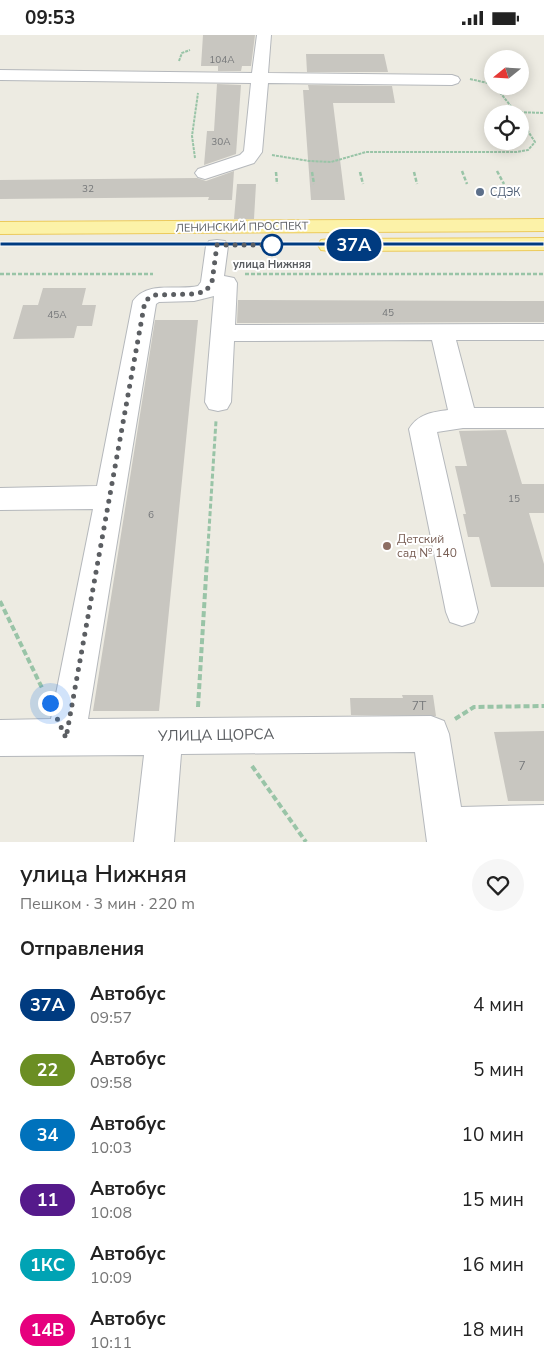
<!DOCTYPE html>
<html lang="ru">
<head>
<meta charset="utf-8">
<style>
  body { margin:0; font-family:"Nunito Sans",sans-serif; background:#f6f6f6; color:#222; height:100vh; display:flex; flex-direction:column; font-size:19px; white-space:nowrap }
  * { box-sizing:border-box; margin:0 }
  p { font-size:16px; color:#767676 }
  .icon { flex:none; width:28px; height:28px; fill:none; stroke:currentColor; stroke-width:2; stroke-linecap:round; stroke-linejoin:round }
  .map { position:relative; height:807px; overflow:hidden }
  .panel { display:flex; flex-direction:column; background:#fff; flex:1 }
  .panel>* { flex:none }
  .badge { padding:0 10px; border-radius:16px; font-size:18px; line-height:32px }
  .needle { width:32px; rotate:252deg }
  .tools { position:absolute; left:484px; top:15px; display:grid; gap:10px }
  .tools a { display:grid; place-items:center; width:45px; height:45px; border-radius:50%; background:#fff; box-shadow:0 2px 12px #0003; font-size:25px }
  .you { position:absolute; width:25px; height:25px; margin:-12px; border:4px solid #fff; border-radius:50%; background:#1a73e8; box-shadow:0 0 0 8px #1a73e833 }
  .map>.badge { position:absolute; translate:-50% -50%; box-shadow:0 0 0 2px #fff }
  h2 { padding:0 20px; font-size:19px; line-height:45px }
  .round { display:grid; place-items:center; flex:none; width:52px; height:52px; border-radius:26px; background:#f6f6f6 }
  .headline { display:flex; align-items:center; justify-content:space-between; height:85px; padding:0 20px }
  h1 { font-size:24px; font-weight:600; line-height:38px }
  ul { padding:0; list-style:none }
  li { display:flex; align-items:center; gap:15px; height:65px; padding:0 20px }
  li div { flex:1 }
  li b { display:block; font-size:19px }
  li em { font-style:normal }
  li .badge { min-width:55px; font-weight:700; text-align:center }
  .status { display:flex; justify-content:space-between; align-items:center; height:35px; padding:0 25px; background:#fff; direction:ltr }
  .status svg { height:14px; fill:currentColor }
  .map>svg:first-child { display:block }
  .building { fill:#c8c6c0 }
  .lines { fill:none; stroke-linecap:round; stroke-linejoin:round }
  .minor-casing { stroke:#b5b8bc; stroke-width:2 }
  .major-casing { stroke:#ecca5c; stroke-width:2 }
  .path-far3 { stroke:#99c4a7; stroke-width:2; stroke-dasharray:3 1; stroke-linecap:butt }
  .path-far2 { stroke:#99c4a7; stroke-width:2.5; stroke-dasharray:4 2; stroke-linecap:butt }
  .path-far1 { stroke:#99c4a7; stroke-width:3; stroke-dasharray:5 2.5; stroke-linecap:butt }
  .path { stroke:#99c4a7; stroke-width:4; stroke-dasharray:6 3; stroke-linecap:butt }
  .minor { fill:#fff; fill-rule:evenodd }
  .major { fill:#fcf2a8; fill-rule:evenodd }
  .line { fill:#003b80; stroke:#fff }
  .walk { stroke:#5b5e62; stroke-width:5; stroke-dasharray:0 9 }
  .service-dot { fill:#5c6f8a; stroke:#fff; stroke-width:2 }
  .stop-dot { fill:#fff; stroke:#003b80; stroke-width:2.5 }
  .education-dot { fill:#8d6e63; stroke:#fff; stroke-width:2 }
  .labels { text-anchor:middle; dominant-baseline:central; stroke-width:4; stroke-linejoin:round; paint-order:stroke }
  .number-label { font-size:10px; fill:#76787a }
  .far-service-label { font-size:11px; fill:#4e5e75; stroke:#fff; text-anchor:start }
  .far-street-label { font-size:11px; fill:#5b5e62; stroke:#fff }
  .far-stop-label { font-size:11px; font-weight:bold; fill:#5b5e62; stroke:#fff }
  .education-label { font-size:12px; fill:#785e54; stroke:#fff; text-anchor:start }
  .near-number-label { font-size:12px; fill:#76787a }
  .near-street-label { font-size:15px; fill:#5b5e62; stroke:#fff }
</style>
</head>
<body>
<div class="status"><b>09:53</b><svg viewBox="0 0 49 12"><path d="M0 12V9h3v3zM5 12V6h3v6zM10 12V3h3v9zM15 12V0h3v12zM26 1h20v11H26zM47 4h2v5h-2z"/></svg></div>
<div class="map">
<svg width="544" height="807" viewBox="0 0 544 807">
  <rect width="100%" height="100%" fill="#edebe2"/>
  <!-- building -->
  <path class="building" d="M 203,0 L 255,0 L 251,31 L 242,31 L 241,36 L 218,36 L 218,31 L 201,31 Z
    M 306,19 L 384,19 L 388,37 L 307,37 Z
    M 217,49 L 241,50 L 236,119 L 204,130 L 207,96 L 214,96 Z
    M 308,50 L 392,51 L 395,68 L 333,68 L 345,165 L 311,165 L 303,55 L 309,55 Z
    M 234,136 L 232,165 L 208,165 L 209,162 L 0,164 L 0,145 L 197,143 L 206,146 Z
    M 237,149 L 256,149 L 254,184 L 234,184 Z
    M 43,253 L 86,253 L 82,270 L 96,270 L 92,291 L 77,291 L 74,303 L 13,304 L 23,270 L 38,270 Z
    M 238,265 L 544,266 L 544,287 L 237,288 Z
    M 155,285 L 198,285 L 159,676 L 93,676 Z
    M 506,395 L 522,449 L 544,449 L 544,478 L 529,478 L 544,529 L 544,552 L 491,552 L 479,502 L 468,502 L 463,479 L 466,479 L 455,431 L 467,431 L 459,396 Z
    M 402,660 L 433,660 L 436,681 L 351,680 L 350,663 L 403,663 Z
    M 544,696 L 544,766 L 508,766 L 494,697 Z"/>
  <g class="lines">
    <!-- minor casing -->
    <g class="minor-casing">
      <path id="minor" d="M 257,0 L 271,0 L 268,38 L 452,40 L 458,42 L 460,45 L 458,48 L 452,50 L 268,48 L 262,117 L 254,128 L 205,144 L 198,142 L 195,138 L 198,134 L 240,120 L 244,116 L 251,48 L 0,45 L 0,35 L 252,38 Z
        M 217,205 L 225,206 L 228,211 L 224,241 L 234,243 L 237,248 L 235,290 L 544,289 L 544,305 L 456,305 L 474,373 L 544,373 L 544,393 L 463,393 L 437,397 L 478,577 L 474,587 L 462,591 L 450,587 L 446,577 L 409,394 C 418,379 432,377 448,375 L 432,305 L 234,306 L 231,367 L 227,374 L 218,376 L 209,374 L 205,367 L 214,261 L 194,266 L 159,267 L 156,269 L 88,684 L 431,681 L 444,686 L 449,699 L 461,772 L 544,770 L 544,807 L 427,807 L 415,717 L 181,719 L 174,807 L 134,807 L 144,720 L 0,721 L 0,685 L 51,684 L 93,474 L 0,475 L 0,453 L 97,451 L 133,266 C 148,245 177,256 198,251 L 201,247 L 206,211 L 209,206 Z"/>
    </g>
    <!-- major casing -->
    <g class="major-casing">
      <path id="major" d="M 544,184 L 544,196 L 0,199 L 0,187 Z
        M 544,203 L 544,215 L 329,216 L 321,215 L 318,210 L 321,205 L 329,204 Z"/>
    </g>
    <!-- path-far3 -->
    <path class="path-far3" d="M 179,26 L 182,18 L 190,15
      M 470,44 L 492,49
      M 495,51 L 517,79
      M 516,77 L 544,78
      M 272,120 L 309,126 L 331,127 L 366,117 L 517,117 L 528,115 L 535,107 L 520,84
      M 195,123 L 192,101 L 198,58"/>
    <!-- path-far2 -->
    <path class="path-far2" d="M 462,136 L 467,149
      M 497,136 L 504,149
      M 276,137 L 277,149
      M 312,137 L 314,149
      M 360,137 L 363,149
      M 414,137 L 417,149
      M 0,239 L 153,239
      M 245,239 L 544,239"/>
    <!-- path-far1 -->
    <path class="path-far1" d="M 207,526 L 216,386"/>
    <!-- path -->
    <path class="path" d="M 0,566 L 43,655
      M 198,672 L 207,525
      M 455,684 L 474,672 L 544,671
      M 252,731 L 306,807"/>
    <!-- minor -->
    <use href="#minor" class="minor"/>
    <!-- major -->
    <use href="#major" class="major"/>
  </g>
  <!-- line -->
  <path class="line" d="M 0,207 L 544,207 L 544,211 L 0,211 Z"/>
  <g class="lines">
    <!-- walk -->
    <path class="walk" d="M 50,668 L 66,703 L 145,266 L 154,260 L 194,259 L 206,256 L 212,247 L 217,210 L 274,210 L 272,210"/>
  </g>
  <!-- markers -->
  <circle class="service-dot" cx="480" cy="157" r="5"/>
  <circle class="stop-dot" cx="272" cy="210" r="10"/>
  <circle class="education-dot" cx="387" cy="511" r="5"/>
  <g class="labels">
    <!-- number labels -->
    <g class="number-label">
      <text x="222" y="25">104А</text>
      <text x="221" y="107">30А</text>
      <text x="88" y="154">32</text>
      <text x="388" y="278">45</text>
      <text x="57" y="280">45А</text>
      <text x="514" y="464">15</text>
      <text x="151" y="480">6</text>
    </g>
    <!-- far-service labels -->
    <g class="far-service-label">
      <text x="490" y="157">СДЭК</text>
    </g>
    <!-- far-street labels -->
    <g class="far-street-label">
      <text transform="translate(242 192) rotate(-1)">ЛЕНИНСКИЙ ПРОСПЕКТ</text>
    </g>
    <!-- far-stop labels -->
    <g class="far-stop-label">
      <text x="272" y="229">улица Нижняя</text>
    </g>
    <!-- education labels -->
    <g class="education-label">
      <text x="397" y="504">Детский<tspan x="397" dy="14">сад № 140</tspan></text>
    </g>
    <!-- near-number labels -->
    <g class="near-number-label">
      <text x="419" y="671">7Т</text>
      <text x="522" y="731">7</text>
    </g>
    <!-- near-street labels -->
    <g class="near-street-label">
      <text transform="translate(216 700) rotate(-1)">УЛИЦА ЩОРСА</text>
    </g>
  </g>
</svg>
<div class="tools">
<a><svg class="needle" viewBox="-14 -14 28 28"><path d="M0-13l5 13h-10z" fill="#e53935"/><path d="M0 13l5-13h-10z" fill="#767676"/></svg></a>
<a><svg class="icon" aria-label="locate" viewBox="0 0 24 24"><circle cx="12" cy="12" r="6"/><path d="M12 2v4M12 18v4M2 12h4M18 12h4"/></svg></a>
</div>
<div class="you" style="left:50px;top:668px"></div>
<b class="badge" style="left:354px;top:210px;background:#003b80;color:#fff">37А</b>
</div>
<section class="panel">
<div class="headline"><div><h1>улица Нижняя</h1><p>Пешком · 3 мин · 220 m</p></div><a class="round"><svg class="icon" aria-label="heart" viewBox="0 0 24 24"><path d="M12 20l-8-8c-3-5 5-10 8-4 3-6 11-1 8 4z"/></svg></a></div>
<h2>Отправления</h2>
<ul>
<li><span class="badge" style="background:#003b80;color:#fff">37А</span><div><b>Автобус</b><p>09:57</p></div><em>4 мин</em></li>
<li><span class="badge" style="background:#6b8e23;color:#fff">22</span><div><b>Автобус</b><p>09:58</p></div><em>5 мин</em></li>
<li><span class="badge" style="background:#0072bc;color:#fff">34</span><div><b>Автобус</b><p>10:03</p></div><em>10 мин</em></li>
<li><span class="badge" style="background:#551a8b;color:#fff">11</span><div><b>Автобус</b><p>10:08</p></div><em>15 мин</em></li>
<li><span class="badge" style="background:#00a3b4;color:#fff">1КС</span><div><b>Автобус</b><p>10:09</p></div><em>16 мин</em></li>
<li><span class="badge" style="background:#e6007e;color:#fff">14В</span><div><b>Автобус</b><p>10:11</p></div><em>18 мин</em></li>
</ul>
</section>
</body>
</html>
